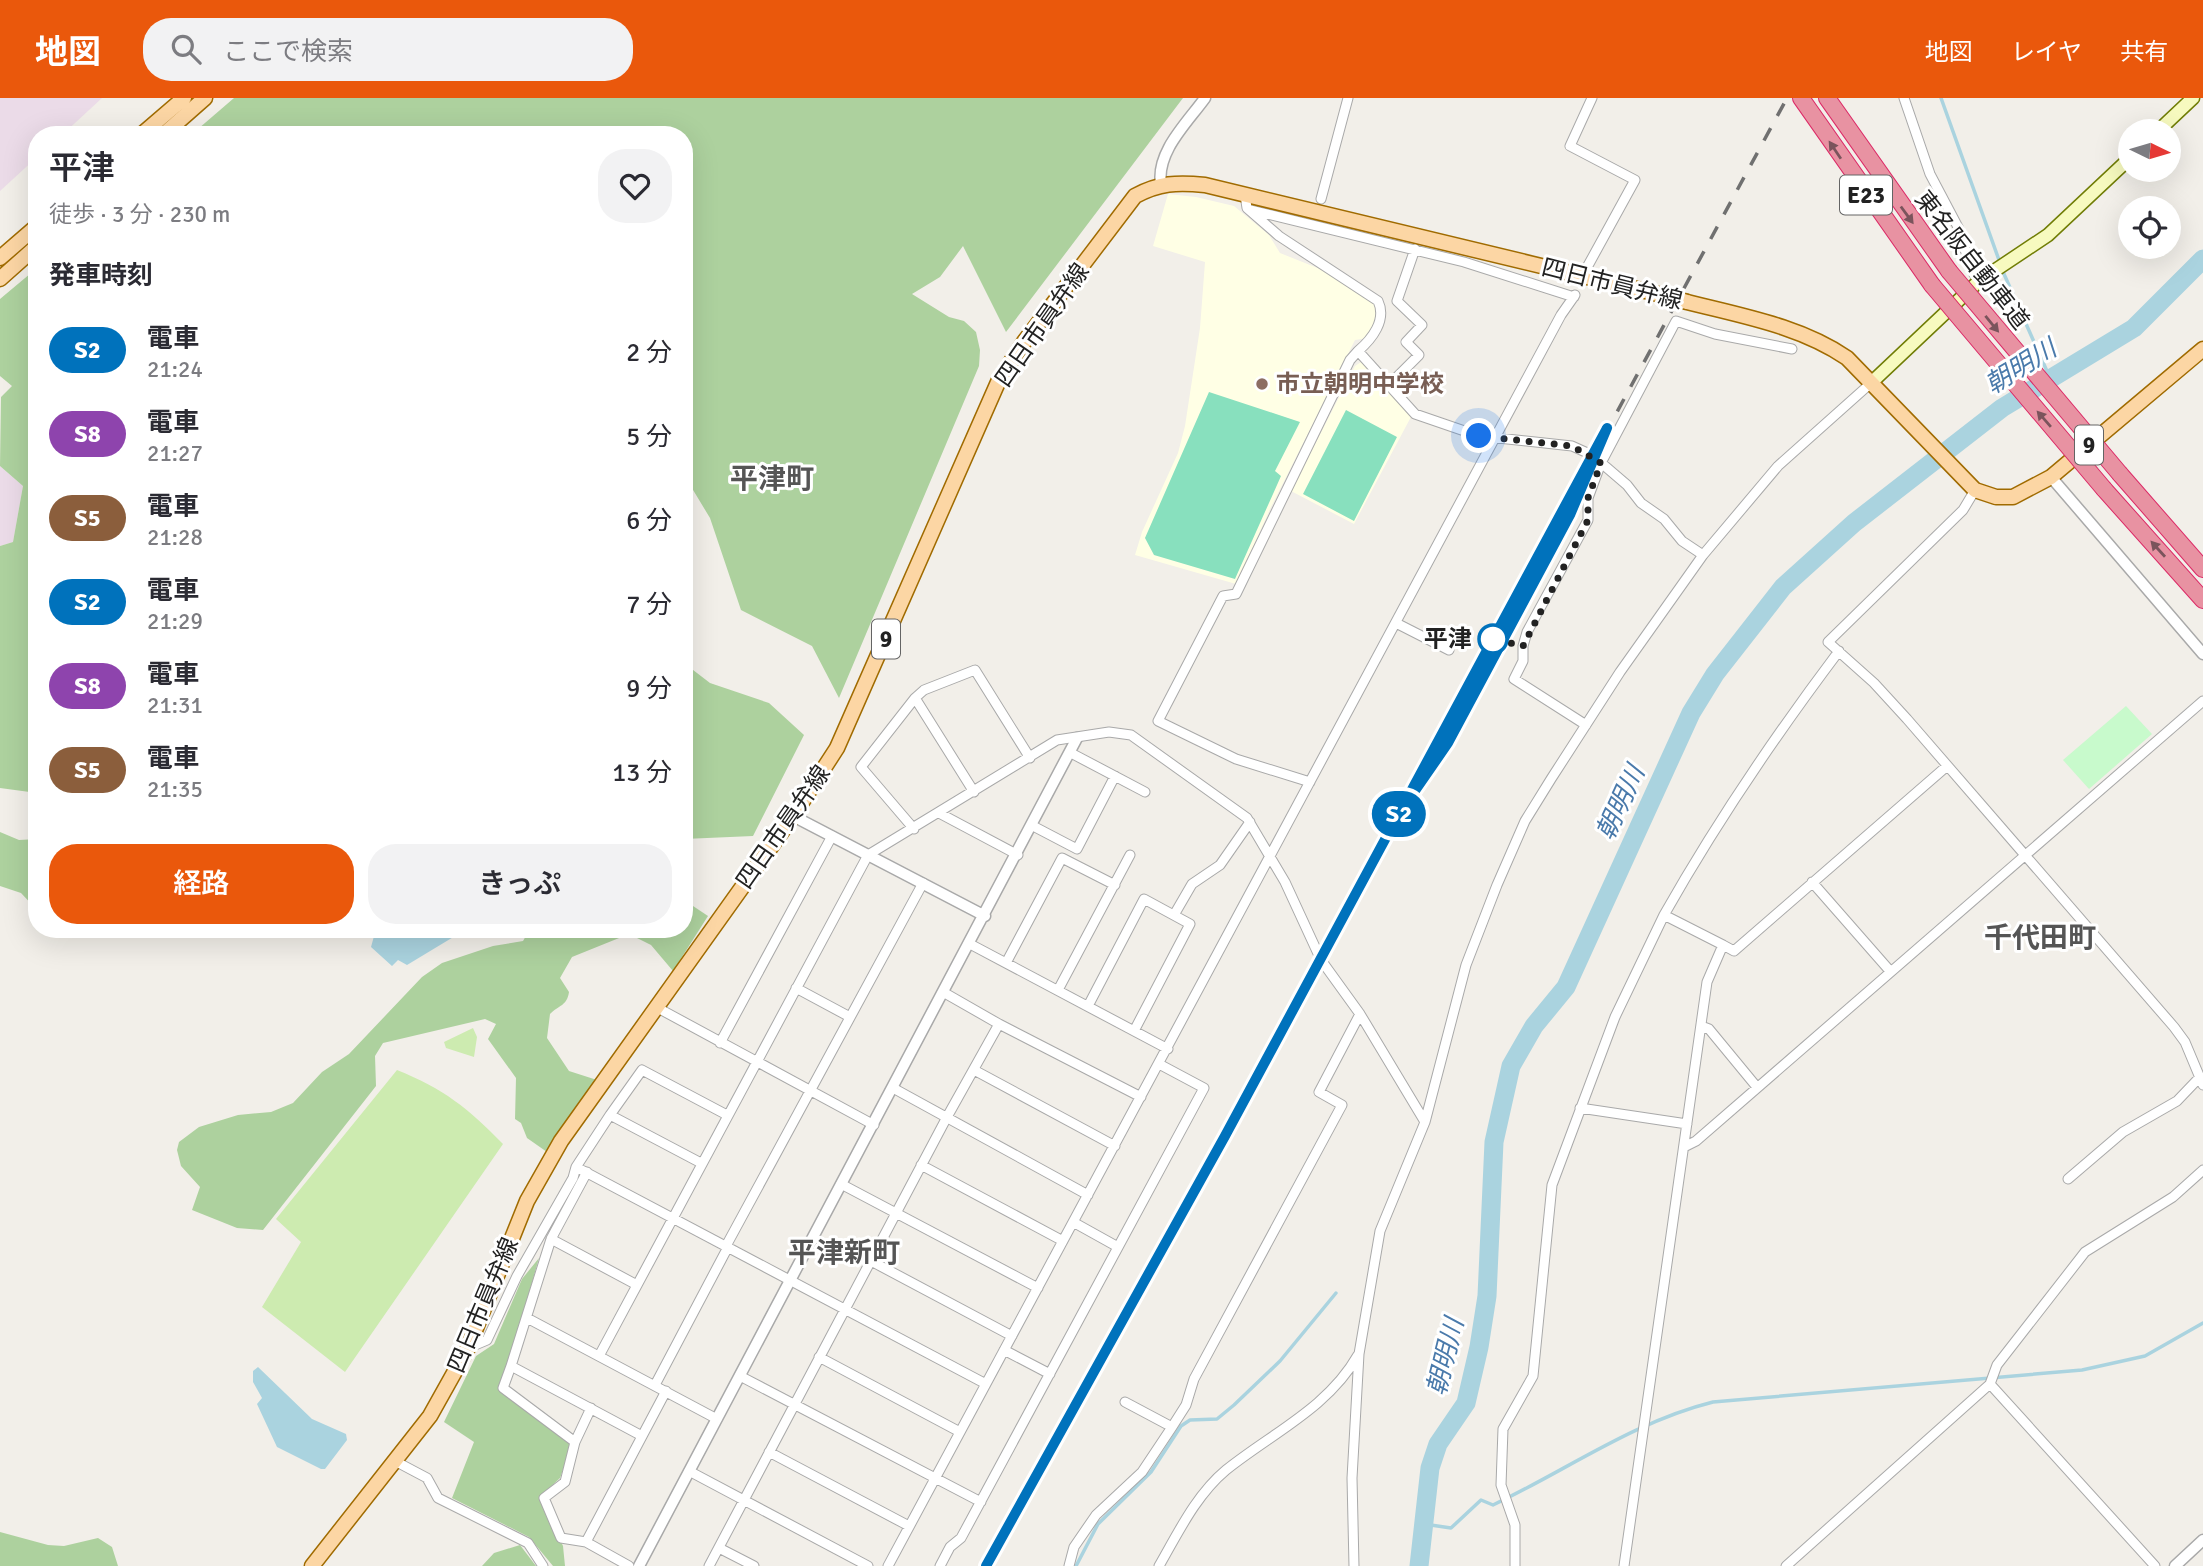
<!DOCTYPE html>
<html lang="ja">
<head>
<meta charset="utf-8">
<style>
  body { margin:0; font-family:Signika,"Noto Sans JP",sans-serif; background:#f2f2f3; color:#2b2b33; height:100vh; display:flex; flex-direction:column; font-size:26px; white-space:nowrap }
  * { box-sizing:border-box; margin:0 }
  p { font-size:23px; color:#7c7c81 }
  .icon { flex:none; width:38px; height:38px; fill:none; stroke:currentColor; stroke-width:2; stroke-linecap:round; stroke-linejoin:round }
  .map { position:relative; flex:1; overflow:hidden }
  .panel { position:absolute; left:28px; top:28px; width:665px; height:812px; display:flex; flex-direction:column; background:#fff; border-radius:28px; box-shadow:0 7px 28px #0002 }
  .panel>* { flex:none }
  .badge { padding:0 14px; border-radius:23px; font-size:24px; line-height:46px }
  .needle { width:46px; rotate:95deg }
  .controls { position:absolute; left:2118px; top:21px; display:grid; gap:14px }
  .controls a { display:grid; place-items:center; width:63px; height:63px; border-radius:50%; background:#fff; box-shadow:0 7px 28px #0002; font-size:35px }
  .you { position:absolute; width:35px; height:35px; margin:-18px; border:5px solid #fff; border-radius:50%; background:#1a73e8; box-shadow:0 0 0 10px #1a73e833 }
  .map>.badge { position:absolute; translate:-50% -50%; box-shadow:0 0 0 4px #fff }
  h2 { padding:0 21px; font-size:26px; line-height:63px }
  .round { display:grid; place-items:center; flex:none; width:74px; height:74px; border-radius:28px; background:#f2f2f3 }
  .head { display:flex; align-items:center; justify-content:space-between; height:119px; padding:0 21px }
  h1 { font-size:33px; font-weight:600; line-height:52px }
  .action { display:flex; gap:14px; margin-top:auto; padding:14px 21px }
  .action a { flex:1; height:80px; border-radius:28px; background:#ea580c; color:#fff; font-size:28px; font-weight:600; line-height:80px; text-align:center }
  .action a+a { background:#f2f2f3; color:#2b2b33 }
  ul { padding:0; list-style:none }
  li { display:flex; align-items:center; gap:21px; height:84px; padding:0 21px }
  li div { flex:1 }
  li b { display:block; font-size:26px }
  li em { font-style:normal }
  li .badge { min-width:77px; font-weight:700; text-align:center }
  header { display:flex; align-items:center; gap:42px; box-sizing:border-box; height:98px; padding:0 35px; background:#ea580c; color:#fff }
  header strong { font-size:33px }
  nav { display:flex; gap:38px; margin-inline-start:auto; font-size:24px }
  .search { width:490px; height:63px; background:#f2f2f3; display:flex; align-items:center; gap:18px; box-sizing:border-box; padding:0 24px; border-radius:28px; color:#7c7c81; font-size:26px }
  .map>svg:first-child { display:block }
  .industrial { fill:#ebdbe8 }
  .education { fill:#ffffe5 }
  .grass { fill:#cdebb0 }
  .forest { fill:#add19e }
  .park { fill:#c8facc }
  .pitch { fill:#88e0be }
  .water { fill:#aad3df }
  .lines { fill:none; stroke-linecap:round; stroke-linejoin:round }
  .stream { stroke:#aad3df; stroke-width:3.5 }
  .river { stroke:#aad3df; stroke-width:19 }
  .minor-casing { stroke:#a9a9a9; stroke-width:11 }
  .tertiary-casing { stroke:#a9a9a9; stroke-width:13 }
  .secondary-casing { stroke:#707d05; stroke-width:15 }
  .primary-casing { stroke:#a06b00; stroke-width:17 }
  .motorway-casing { stroke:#dc2a67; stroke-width:18 }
  .minor { stroke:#fff; stroke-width:9 }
  .tertiary { stroke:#fff; stroke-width:10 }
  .secondary { stroke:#f7fabf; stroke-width:12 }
  .primary { stroke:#fcd6a4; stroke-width:14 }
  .motorway { stroke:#e892a2; stroke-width:16 }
  .rail { stroke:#707070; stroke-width:3.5; stroke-dasharray:14 14; stroke-linecap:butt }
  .primary-bridge-casing { stroke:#a06b00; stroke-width:17; stroke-linecap:butt }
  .motorway-bridge-casing { stroke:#dc2a67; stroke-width:18; stroke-linecap:butt }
  .primary-bridge { stroke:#fcd6a4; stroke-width:14 }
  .motorway-bridge { stroke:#e892a2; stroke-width:16 }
  .oneway { fill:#7b545c }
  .line-casing { stroke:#fff; stroke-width:16 }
  .line { stroke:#0072bc; stroke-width:10 }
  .walk { stroke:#222; stroke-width:7; stroke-dasharray:0 12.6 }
  .education-dot { fill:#8d6e63; stroke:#fff; stroke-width:2.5 }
  .stop-dot { fill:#fff; stroke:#0072bc; stroke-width:3.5 }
  .labels { text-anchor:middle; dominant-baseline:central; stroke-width:6; stroke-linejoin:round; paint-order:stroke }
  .shield { fill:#fff; stroke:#646464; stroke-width:2 }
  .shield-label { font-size:23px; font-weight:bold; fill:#222 }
  .street-label { font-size:24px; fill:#222; stroke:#fff }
  .education-label { font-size:24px; font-weight:bold; fill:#785e54; stroke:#fff; text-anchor:start }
  .stop-label { font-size:24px; font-weight:bold; fill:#222; stroke:#fff; text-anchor:end }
  .water-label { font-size:26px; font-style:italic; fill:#4a7aab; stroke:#fff }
  .quarter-label { font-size:28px; font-weight:bold; fill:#555; stroke:#fff }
</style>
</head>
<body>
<header>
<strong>地図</strong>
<div class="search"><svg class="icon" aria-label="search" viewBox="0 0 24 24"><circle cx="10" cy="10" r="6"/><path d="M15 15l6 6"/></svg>ここで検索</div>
<nav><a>地図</a><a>レイヤ</a><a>共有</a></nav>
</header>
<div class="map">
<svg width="2203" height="1468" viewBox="0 0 2203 1468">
  <rect width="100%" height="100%" fill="#f2efe9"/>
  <!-- industrial -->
  <path class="industrial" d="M 0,0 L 102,0 L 62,37 L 37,37 L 37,59 L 0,93 Z
    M 0,368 L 23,388 L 13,444 L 0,448 Z"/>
  <!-- education -->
  <path class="education" d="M 1168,96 L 1196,99 L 1234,108 L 1269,137 L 1280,155 L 1320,171 L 1376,205 L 1378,214 L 1368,240 L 1355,242 L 1271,409 L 1236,486 L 1135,457 L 1142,434 L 1178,355 L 1185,328 L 1200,230 L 1205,164 L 1153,148 Z
    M 1361,264 L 1412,317 L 1354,426 L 1291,393 L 1355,268 Z"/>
  <!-- grass -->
  <path class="grass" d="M 473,930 L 477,939 L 474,959 L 446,950 L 444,944 Z
    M 397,972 C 444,991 468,1010 503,1046 L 345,1274 L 262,1209 L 301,1144 L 276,1121 Z"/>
  <!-- forest -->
  <path class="forest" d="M 234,0 L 1183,0 L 1006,234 L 963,148 L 940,179 L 912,196 L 949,219 L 964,223 L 976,234 L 980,252 L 979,268 L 839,600 L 812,548 L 741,512 L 710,420 L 684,377 L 684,37 L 191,37 Z
    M 37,170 L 37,695 L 0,690 L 0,448 L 13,444 L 23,388 L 0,368 L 1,299 L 12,288 L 0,278 L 0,201 Z
    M 684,565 L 710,585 L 769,605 L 804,637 L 753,738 L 684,741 Z
    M 0,734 L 19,742 L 37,741 L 37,812 L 21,795 L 0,788 Z
    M 684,802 L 708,818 L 673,873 L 651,847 L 629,836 L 572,859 L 560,880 L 569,894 C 567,908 559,907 550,916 L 547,940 L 569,973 L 597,982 L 547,1054 L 527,1040 L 521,1025 L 515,1021 L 516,980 L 488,941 L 496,926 L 485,921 L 383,945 L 375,958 L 376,988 L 263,1132 L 237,1130 L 192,1112 L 200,1089 L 181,1068 L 177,1052 L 179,1044 L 199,1029 L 238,1017 L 271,1014 L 293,1005 L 322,974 L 349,956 L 422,879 L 442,865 L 493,848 L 523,843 L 530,831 L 684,831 Z
    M 539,1160 L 502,1291 L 573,1344 L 560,1380 L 540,1399 L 563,1448 L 565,1468 L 553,1468 L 529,1439 L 452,1400 L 474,1344 L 444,1324 L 476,1258 L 494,1246 L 522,1181 Z
    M 0,1434 L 48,1447 L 64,1448 L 98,1440 L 112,1449 L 118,1468 L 0,1468 Z
    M 520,1447 L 536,1468 L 482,1468 L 494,1455 Z"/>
  <!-- park -->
  <path class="park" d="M 2126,608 L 2152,636 L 2089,691 L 2063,662 Z"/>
  <!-- pitch -->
  <path class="pitch" d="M 1209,294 L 1300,324 L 1275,373 L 1281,378 L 1235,481 L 1154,457 L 1145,440 Z
    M 1346,312 L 1397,339 L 1354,423 L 1303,396 Z"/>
  <!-- water -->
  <path class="water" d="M 376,831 L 458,831 L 460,835 L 407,867 L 398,862 L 392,868 L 371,849 Z
    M 258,1269 L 312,1321 L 346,1336 L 347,1342 L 325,1371 L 321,1371 L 277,1349 L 257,1306 L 262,1300 L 253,1284 L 253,1273 Z"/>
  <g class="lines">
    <!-- stream -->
    <path class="stream" d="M 1941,0 L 2004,176 L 2050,280
      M 1424,1426 L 1451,1430 L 1481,1402 L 1493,1407 C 1567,1372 1633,1324 1713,1304 L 2082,1272 L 2145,1258 L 2203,1225
      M 1076,1468 L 1098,1426 L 1151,1374 L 1181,1328 L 1190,1322 L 1217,1321 L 1234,1307 L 1280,1263 L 1336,1195"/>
    <!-- river -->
    <path class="river" d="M 1419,1468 L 1430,1370 L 1438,1346 L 1466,1305 L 1479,1249 L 1487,1198 L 1494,1044 L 1511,968 L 1534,928 L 1566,889 L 1691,615 L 1715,576 L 1783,489 L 1854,425 L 2002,310 L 2134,230 L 2203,161"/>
    <!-- minor casing -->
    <g class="minor-casing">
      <path id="minor" d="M 1904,0 L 1930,76 L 1959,131 L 1971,172 L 1979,183
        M 1245,97 L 1247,110 L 1279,138 L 1378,203 C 1387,222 1372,241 1358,253 L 1415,316 L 1479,338 L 1572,348 L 1592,357 L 1627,387 L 1641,405 L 1664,421 L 1682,443 L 1703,457
        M 1321,101 L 1348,0
        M 1251,112 L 1464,164 L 1574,199
        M 1585,173 L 1635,82 L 1570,48 L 1592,0
        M 1388,288 L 1419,257 L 1406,244 L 1422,227 L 1397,203 L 1415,151
        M 1975,392 L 1963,412 L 1828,544 L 1874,585 L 1907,621 L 2174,929 L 2185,944 L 2203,987
        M 1396,525 L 1449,552
        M 915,600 L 974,694
        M 1586,627 L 1514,581 L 1523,563 L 1523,548 L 1527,534 L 1588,422 L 1588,400 L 1601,365 L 1676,223 L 1715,236 L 1792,251
        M 1071,655 L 1145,694
        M 1310,684 L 1236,661 L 1158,623 L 1223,498 L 1236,496 L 1350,262 L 1358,253
        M 939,715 L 1018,757
        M 1033,728 L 1077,751 L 1115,678
        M 914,731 L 861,669 L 915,600 L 924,592 L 975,572 L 1030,660
        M 1812,784 L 1890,873
        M 1174,817 L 1192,786 L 1220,767 L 1250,724
        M 970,846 L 1168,951
        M 1723,847 L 1664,817 C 1716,725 1775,638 1839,553
        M 1006,865 L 1062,760 L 1115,787
        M 796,890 L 850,919
        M 1058,892 L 1130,757
        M 943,894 L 999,926
        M 1088,908 L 1144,801 L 1190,826 L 1134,933
        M 656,909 L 874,1027
        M 1701,928 L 1709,931 L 1756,988
        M 720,945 L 832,738
        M 974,972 L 1115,1048
        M 893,990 L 1088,1097
        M 1580,1010 L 1687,1026
        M 610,1017 L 642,972 L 727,1017
        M 1684,1049 L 1696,1043 L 2203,603
        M 921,1067 L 1063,1143
        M 576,1069 L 610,1017 L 701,1065
        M 587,1074 L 551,1141 L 511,1268 L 642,1338
        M 2068,1081 L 2123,1034 L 2177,1003 L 2199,980
        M 841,1086 L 1038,1190
        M 1073,1124 L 1118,1149
        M 551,1141 L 637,1187
        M 726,1148 L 923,785
        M 871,1163 L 1012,1238
        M 527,1220 L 717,1321
        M 468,1250 L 487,1242 L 517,1178 L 573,1080 L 576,1069 L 986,1286
        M 1004,1252 L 1050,1276
        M 599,1258 L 868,757 L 1057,642 L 1109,634 L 1131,637 L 1247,720 L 1285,784 L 1321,862 L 1360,916 L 1425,1024
        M 819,1259 L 960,1334
        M 511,1268 L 503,1290 L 575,1344 L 565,1384 L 544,1400 L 561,1440 L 586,1444
        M 740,1278 L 981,1404
        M 1990,1286 L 2155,1468
        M 655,1287 L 728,1149
        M 1125,1304 L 1172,1329
        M 575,1344 L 591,1310
        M 769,1354 L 909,1428
        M 393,1362 L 427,1380 L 438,1400 L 528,1445 L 543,1468
        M 689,1373 L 868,1468
        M 719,1450 L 754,1468
        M 629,1468 L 586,1444 L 666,1293
        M 709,1468 L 947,1019 L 999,926 L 1141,999
        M 888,1468 L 1561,217 L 1575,197
        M 940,1468 L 950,1449 L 961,1440 L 1204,990 L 1159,966
        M 1069,1468 L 1074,1449 L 1096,1417 L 1142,1374 L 1172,1329 L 1186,1307 L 1194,1281 L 1342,1007 L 1319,994 L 1360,916
        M 1159,1468 C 1178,1435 1196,1397 1226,1372 C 1272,1335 1328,1310 1358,1257
        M 1354,1468 L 1352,1380 L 1359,1256 L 1380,1133 L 1425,1024 L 1466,867 L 1497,787 L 1525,723 L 1551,681 L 1620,574 L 1703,457 L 1778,368 L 1871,285
        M 1515,1468 L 1515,1427 L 1501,1387 L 1503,1331 L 1533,1278 L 1552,1087 L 1615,919 L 1664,817
        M 1624,1468 L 1707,884 L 1723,847 L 1734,853 L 1947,668
        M 1786,1468 L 1990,1286 L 1997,1267 L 2085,1154 L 2173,1099 L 2203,1072"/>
    </g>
    <!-- tertiary casing -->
    <g class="tertiary-casing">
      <path id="tertiary" d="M 1161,86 C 1156,54 1187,25 1205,0
        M 2051,379 L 2203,556
        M 793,718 L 985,818
        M 639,1468 L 1077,640
        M 2175,1468 L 2203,1442"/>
    </g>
    <!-- secondary casing -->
    <g class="secondary-casing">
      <path id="secondary" d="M 2158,33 L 2193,0
        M 1871,285 L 1979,183 L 2048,137 L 2130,60"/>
    </g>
    <!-- primary casing -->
    <g class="primary-casing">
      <path id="primary" d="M 141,37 L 184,0
        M 163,37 L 205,0
        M 0,160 L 37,128
        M 0,181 L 37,148
        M 1687,204 C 1742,218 1800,228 1847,260 L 1975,392 L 1996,399 L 2013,399 L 2051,379 L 2203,251
        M 312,1468 L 430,1318 L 468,1250 L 527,1103 L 561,1043 L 793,718 L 837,650 L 999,282 L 1024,244 L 1135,98 C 1159,85 1177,84 1205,87 L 1670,199"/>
    </g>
    <!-- motorway casing -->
    <g class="motorway-casing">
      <path id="motorway" d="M 1801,0 L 1932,187
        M 1827,0 L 1949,173
        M 2120,376 L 2203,471
        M 2104,391 L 2203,502"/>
    </g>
    <!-- minor -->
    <use href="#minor" class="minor"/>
    <!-- tertiary -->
    <use href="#tertiary" class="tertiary"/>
    <!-- secondary -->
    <use href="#secondary" class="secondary"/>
    <!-- primary -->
    <use href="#primary" class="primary"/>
    <!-- motorway -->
    <use href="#motorway" class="motorway"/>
    <!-- rail -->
    <path class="rail" d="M 986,1468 L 1225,1038 L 1787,0"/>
    <!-- primary-bridge casing -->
    <g class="primary-bridge-casing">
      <path id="primary-bridge" d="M 1670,199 L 1687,204"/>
    </g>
    <!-- motorway-bridge casing -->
    <g class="motorway-bridge-casing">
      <path id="motorway-bridge" d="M 1949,173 L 2120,376
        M 1932,187 L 2104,391"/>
    </g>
    <!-- primary-bridge -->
    <use href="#primary-bridge" class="primary-bridge"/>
    <!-- motorway-bridge -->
    <use href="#motorway-bridge" class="motorway-bridge"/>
  </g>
  <!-- one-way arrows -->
  <defs><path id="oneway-solid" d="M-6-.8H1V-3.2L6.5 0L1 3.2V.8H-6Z" transform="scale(1.75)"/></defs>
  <g class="oneway">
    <use href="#oneway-solid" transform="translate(1835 52) rotate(-124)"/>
    <use href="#oneway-solid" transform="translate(1907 117) rotate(54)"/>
    <use href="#oneway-solid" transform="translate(1992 226) rotate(51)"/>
    <use href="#oneway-solid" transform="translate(2044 321) rotate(-131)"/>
    <use href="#oneway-solid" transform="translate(2158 451) rotate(-132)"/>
  </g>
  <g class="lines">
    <!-- line casing -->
    <g class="line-casing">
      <path id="line" d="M 986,1468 L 1225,1038 L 1607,330 L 1570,417 L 1448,645 L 1410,700"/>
    </g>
    <!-- line -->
    <use href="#line" class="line"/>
    <!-- walk -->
    <path class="walk" d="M 1479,338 L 1572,348 L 1601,365 L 1588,400 L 1588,422 L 1523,548 L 1493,541"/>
  </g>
  <!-- markers -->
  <circle class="education-dot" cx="1262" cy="286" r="7"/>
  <circle class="stop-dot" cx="1493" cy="541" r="14"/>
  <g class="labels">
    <!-- shield labels -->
    <g class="shield">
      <rect x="1840" y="77.5" width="52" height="39" rx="5"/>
      <rect x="2075" y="327.5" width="28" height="39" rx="5"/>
      <rect x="872" y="521.5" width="28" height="39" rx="5"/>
    </g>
    <g class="shield-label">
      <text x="1866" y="97">E23</text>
      <text x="2089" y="347">9</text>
      <text x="886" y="541">9</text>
    </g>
    <!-- street labels -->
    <g class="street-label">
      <text transform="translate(1972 162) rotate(52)">東名阪自動車道</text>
      <text transform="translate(1612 186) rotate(14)">四日市員弁線</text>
      <text transform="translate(1042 227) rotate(-55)">四日市員弁線</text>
      <text transform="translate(783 729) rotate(-55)">四日市員弁線</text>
      <text transform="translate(483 1207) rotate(-67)">四日市員弁線</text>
    </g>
    <!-- education labels -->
    <g class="education-label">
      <text x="1276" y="286">市立朝明中学校</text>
    </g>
    <!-- stop labels -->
    <g class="stop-label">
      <text x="1472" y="541">平津</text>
    </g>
    <!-- water labels -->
    <g class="water-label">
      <text transform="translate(2021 269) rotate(-32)">朝明川</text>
      <text transform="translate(1621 705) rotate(-65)">朝明川</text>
      <text transform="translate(1446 1259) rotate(-76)">朝明川</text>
    </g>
    <!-- quarter labels -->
    <g class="quarter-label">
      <text x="772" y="381">平津町</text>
      <text x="2040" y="840">千代田町</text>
      <text x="844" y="1155">平津新町</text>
    </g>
  </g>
</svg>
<div class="controls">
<a><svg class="needle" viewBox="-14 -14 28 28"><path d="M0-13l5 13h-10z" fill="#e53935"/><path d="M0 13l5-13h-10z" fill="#7c7c81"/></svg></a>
<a><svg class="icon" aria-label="locate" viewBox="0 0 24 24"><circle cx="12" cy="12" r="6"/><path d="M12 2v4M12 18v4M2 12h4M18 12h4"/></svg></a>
</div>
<div class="you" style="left:1479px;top:338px"></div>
<b class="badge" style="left:1399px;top:716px;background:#0072bc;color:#fff">S2</b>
<section class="panel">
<div class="head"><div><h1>平津</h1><p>徒歩 · 3 分 · 230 m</p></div><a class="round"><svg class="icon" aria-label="heart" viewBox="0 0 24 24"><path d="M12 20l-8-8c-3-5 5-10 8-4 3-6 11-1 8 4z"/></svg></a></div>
<h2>発車時刻</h2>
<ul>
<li><span class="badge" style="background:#0072bc;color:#fff">S2</span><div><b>電車</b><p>21:24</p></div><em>2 分</em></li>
<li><span class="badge" style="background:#8e44ad;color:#fff">S8</span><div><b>電車</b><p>21:27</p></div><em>5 分</em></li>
<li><span class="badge" style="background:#8b5e3c;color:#fff">S5</span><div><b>電車</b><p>21:28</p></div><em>6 分</em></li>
<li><span class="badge" style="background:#0072bc;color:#fff">S2</span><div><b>電車</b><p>21:29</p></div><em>7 分</em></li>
<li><span class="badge" style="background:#8e44ad;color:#fff">S8</span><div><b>電車</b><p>21:31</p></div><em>9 分</em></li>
<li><span class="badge" style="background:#8b5e3c;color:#fff">S5</span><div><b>電車</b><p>21:35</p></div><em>13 分</em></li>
</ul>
<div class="action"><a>経路</a><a>きっぷ</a></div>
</section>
</div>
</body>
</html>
